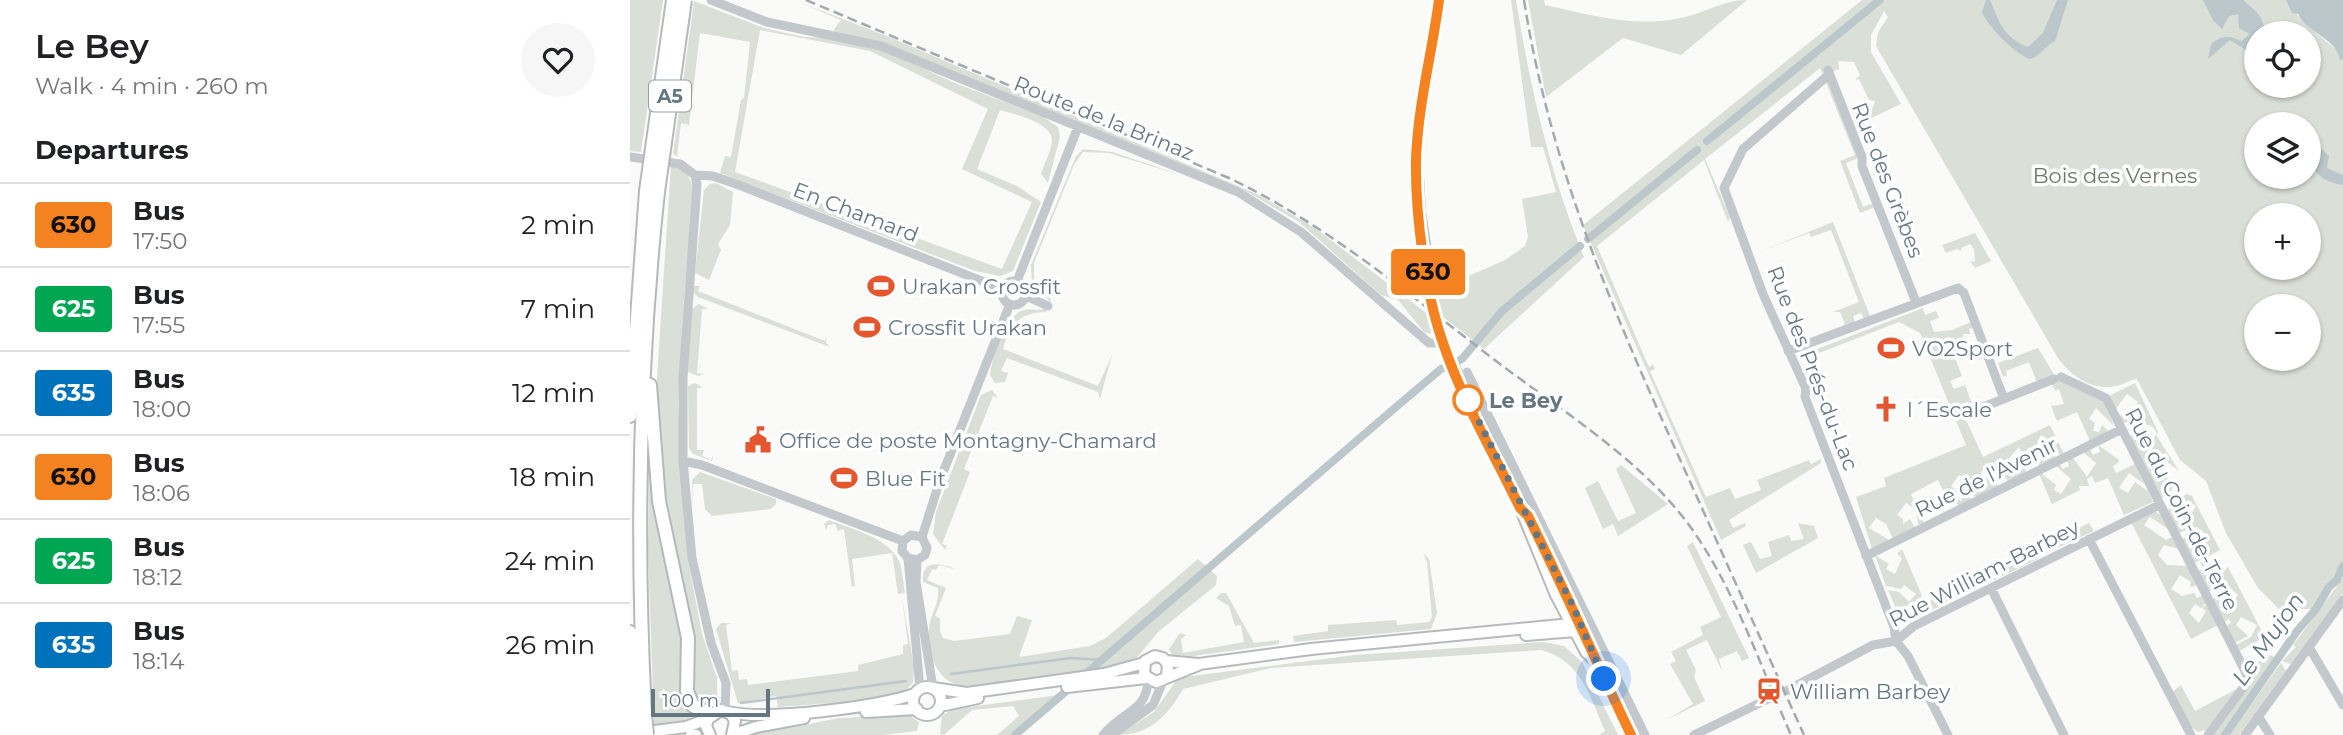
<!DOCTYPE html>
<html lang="en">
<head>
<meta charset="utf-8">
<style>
  body { margin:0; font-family:Montserrat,sans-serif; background:#f6f6f6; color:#202124; height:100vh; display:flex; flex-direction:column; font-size:26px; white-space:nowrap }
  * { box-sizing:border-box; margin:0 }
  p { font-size:23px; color:#757577 }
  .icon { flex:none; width:38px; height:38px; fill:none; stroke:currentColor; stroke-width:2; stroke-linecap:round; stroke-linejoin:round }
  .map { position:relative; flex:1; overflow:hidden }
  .side { display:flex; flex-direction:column; background:#fff; width:630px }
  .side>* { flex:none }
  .badge { padding:0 14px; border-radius:5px; font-size:24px; line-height:46px }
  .buttons { position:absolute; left:1614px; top:21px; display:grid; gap:14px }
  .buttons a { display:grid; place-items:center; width:77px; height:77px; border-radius:50%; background:#fff; box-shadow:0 2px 5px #0004; font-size:35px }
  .scale { position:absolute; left:21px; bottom:18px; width:119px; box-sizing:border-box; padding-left:7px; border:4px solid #657683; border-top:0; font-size:19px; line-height:24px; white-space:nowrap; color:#657683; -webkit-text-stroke:5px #fff; paint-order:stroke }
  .you { position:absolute; width:35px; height:35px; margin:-18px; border:5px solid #fff; border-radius:50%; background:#1a73e8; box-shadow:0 0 0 10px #1a73e833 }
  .map>.badge { position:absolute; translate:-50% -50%; box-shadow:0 0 0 4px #fff }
  h2 { padding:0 35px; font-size:26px; line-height:63px }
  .round { display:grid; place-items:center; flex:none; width:74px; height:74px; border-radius:37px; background:#f6f6f6 }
  .summary { display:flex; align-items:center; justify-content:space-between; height:119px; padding:0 35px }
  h1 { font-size:33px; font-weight:600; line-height:52px }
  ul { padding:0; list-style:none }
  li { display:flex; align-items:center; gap:21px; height:84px; padding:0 35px; border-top:2px solid #e0e0e0 }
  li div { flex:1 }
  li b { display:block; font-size:26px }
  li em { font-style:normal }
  li .badge { min-width:77px; font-weight:700; text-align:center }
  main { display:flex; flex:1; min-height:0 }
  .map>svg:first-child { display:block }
  .green { fill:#dadfd7; fill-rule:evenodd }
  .water { fill:#bbc7cb }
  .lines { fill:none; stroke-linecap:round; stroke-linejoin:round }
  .stream { stroke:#bbc7cb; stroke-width:2.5 }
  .canal { stroke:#bbc7cb; stroke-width:8 }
  .minor-tunnel { stroke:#d5d9db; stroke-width:9; stroke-dasharray:9 4.5; stroke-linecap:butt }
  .major-casing { stroke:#b5babe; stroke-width:14 }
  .highway-casing { stroke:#b4b9bd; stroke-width:16 }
  .minor { stroke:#c3c8cc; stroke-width:9 }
  .major { stroke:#fff; stroke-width:10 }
  .highway { stroke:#fff; stroke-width:12 }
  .rail { stroke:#a2aab0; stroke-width:2.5; stroke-dasharray:10 5; stroke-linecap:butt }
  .highway-bridge-casing { stroke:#b4b9bd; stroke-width:16; stroke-linecap:butt }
  .highway-bridge { stroke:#fff; stroke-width:12 }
  .line-casing { stroke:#fff; stroke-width:16 }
  .line { stroke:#f58220; stroke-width:10 }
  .walk { stroke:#657683; stroke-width:7; stroke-dasharray:0 12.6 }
  .stop-dot { fill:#fff; stroke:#f58220; stroke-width:3.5 }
  .labels { text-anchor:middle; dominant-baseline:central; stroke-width:7; stroke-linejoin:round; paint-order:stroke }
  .shield { fill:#fff; stroke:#939fa8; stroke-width:2 }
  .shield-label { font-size:19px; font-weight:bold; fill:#657683 }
  .street-label { font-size:21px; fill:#657683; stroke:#fff }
  .park-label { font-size:21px; fill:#687a64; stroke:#fff }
  .poi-label { font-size:21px; fill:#657683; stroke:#fff; text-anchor:start }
  .stop-label { font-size:21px; font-weight:bold; fill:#657683; stroke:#fff; text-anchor:start }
  .water-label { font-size:23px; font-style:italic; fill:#60757c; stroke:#fff }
</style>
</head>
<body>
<main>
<section class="side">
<div class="summary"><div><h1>Le Bey</h1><p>Walk · 4 min · 260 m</p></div><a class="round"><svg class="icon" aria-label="heart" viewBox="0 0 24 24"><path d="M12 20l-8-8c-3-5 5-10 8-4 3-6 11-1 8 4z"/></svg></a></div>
<h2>Departures</h2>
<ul>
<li><span class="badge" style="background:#f58220;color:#111">630</span><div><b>Bus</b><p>17:50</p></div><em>2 min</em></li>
<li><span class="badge" style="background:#00a651;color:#fff">625</span><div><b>Bus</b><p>17:55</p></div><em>7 min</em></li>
<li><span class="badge" style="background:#0072bc;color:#fff">635</span><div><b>Bus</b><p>18:00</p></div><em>12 min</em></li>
<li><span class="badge" style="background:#f58220;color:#111">630</span><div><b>Bus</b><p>18:06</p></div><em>18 min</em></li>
<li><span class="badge" style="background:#00a651;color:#fff">625</span><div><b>Bus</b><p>18:12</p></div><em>24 min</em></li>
<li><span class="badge" style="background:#0072bc;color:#fff">635</span><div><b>Bus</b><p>18:14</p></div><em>26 min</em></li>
</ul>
</section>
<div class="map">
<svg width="1713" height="735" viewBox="0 0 1713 735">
  <rect width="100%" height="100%" fill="#fafaf8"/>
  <!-- green -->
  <path class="green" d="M 0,0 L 33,0 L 11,152 L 0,151 Z
    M 164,0 L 259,37 L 629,195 L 685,228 L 799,315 L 803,330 L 800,334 L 794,332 L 768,300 L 751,295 L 669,222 L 619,193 L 260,46 L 203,31 L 211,20 Z
    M 881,0 L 886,0 C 900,87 920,175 954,257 L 854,349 L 803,309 L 800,293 L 875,260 L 895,246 L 898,237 L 892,199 L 926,192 L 913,147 L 901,147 Z
    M 898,0 L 914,0 L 915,5 C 960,15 1004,28 1050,18 C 1074,14 1092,0 1117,0 L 1051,55 L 993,38 L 916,97 Z
    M 1232,0 L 1656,0 L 1671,20 L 1709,52 L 1710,59 L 1713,59 L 1713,566 L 1686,609 L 1649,609 L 1628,588 L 1596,533 L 1576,481 L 1550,460 L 1507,379 C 1499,380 1494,384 1486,386 C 1462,391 1441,376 1428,358 L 1246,46 L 1248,32 L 1258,17 L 1254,11 L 1241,35 L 1241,52 L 1271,104 L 1235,121 L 1240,116 L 1245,101 L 1239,100 L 1229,79 L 1225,80 L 1230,75 L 1224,62 L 1208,61 L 1209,69 L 1202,72 L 1228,158 L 1216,163 L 1233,207 L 1242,204 L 1245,207 L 1230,213 L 1210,161 L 1225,155 L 1190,68 L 1075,159 L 1100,217 L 1098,222 L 1074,160 L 967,246 L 1018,365 L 1020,367 L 1023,364 L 1025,369 L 1020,371 L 1076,497 L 1100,488 L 1105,499 L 1131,490 L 1127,480 L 1179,460 L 1181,464 L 1191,459 L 1191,463 L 1099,520 L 1103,528 L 1115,523 L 1116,526 L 1091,540 L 953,225 ZM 1626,33 L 1678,33 L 1678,86 L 1626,86 ZM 1626,124 L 1678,124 L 1678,177 L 1626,177 ZM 1626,215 L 1678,215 L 1678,268 L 1626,268 ZM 1626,306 L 1678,306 L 1678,359 L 1626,359 Z
    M 64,1 L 134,28 L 174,37 L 203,38 L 257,52 L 327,84 L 412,116 L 428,127 L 430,137 L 418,183 L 411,174 C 414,164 421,152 422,141 C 423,122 383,114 370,110 L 347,169 L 387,186 L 411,202 L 383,271 L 370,276 L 345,271 L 90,173 L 95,156 L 101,157 L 111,100 L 114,98 L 120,42 L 70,33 L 59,125 L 51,123 L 47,157 L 43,154 ZM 130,30 L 240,51 L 358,109 L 332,169 L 402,202 L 372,269 L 105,172 Z
    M 453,149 L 483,152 L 556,177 L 479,153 L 453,152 L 444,165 L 404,263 L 404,284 L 421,299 L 416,312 C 389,312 380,325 373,349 L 468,386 L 482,355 L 470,399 L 468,392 L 377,358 L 371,371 L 378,373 L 375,382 L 365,383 L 360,375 C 362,358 374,322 389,312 C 397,307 408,312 416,308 L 419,300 L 402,285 L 401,265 L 446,156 Z
    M 41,165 L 56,172 L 64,187 L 54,297 L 48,403 L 58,560 L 72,634 L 87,678 L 87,697 L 82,705 L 76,708 L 63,699 L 65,646 L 39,527 L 26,393 Z
    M 86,183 L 103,192 L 100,225 L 88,244 L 91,250 L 79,280 L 65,273 L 74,190 L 80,184 Z
    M 1203,222 L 1240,316 L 1234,319 L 1231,313 L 1223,316 L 1225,323 L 1209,329 L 1215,324 L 1210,312 L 1203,312 L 1229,302 L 1201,230 L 1181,237 L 1179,233 L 1129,252 Z
    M 1345,233 L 1361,261 L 1345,268 L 1340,261 L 1345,262 L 1344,249 L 1340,244 L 1331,248 L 1332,251 L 1327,249 L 1316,253 L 1312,245 Z
    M 64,286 L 70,286 L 68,291 L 195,341 L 197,336 L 196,343 L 200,347 L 68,297 L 63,292 Z
    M 69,304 L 78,309 L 72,309 L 67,373 L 74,374 L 68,376 L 58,372 L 61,310 Z
    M 1293,308 L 1295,315 L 1306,311 L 1309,318 L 1300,321 L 1304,332 L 1322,330 L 1341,322 L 1343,328 L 1339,329 L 1340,334 L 1333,334 L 1332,347 L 1322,350 L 1332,376 L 1320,381 L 1324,389 L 1335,385 L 1342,404 L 1331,409 L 1353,457 L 1420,425 L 1434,454 L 1430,455 L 1422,447 L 1424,444 L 1411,435 L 1404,451 L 1411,447 L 1426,457 L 1410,467 L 1407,461 L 1398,465 L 1389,447 L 1379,458 L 1390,467 L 1392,464 L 1397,473 L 1378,482 L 1374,475 L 1367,478 L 1368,471 L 1356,463 L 1349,477 L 1363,478 L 1368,487 L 1346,498 L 1338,489 L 1341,483 L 1329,475 L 1321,486 L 1328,492 L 1325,497 L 1331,501 L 1336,492 L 1342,500 L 1329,507 L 1325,500 L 1319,503 L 1308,480 L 1281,494 L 1294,524 L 1288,524 L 1286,509 L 1276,503 L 1267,515 L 1273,519 L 1273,524 L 1280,519 L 1285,528 L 1263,539 L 1256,524 L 1246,518 L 1239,528 L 1259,540 L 1242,549 L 1226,497 L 1256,486 L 1254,478 L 1336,445 L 1290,333 L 1269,322 L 1184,355 L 1182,351 Z
    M 1408,348 L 1425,376 L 1407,382 L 1399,362 L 1376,371 L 1377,376 L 1373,377 L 1368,363 Z
    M 1427,380 L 1472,398 L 1484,426 L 1466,408 L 1459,419 L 1465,423 L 1463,431 L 1469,432 L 1472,425 L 1479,432 L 1460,441 L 1447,412 L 1427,421 L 1421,406 L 1434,404 L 1429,389 L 1425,391 L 1422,383 Z
    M 65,383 L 73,388 L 67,388 L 67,450 L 74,450 L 72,456 L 81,460 L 84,454 L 82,461 L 63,454 L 59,448 L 58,386 Z
    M 1505,383 L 1528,432 L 1527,434 L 1523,427 L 1513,423 L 1502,427 L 1499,422 L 1493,423 L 1488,418 L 1494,412 L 1501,415 L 1508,402 L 1497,394 L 1485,410 L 1479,396 Z
    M 362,390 L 368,398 L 363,396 L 334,469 L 340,472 L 312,544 L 317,546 L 315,550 L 303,534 L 306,512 L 351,395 Z
    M 1506,434 L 1506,437 L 1514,441 L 1510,446 L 1515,450 L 1526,435 L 1549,471 L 1530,456 L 1522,466 L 1544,483 L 1541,492 L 1534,498 L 1530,497 L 1499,436 Z
    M 20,443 L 54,633 L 63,716 L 58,722 L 24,727 L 18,547 Z
    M 1468,445 L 1488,459 L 1489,462 L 1483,466 L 1486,473 L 1505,464 L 1514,484 L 1499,473 L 1489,488 L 1498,493 L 1505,482 L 1519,492 L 1523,502 L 1494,515 L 1478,478 L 1465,483 L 1462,476 L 1457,479 L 1459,486 L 1449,486 L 1450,490 L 1422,504 L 1409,474 L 1411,473 L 1426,485 L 1424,490 L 1431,494 L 1441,479 L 1426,466 L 1430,464 L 1433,469 L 1439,466 L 1437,460 L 1443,458 L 1457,477 L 1466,463 L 1453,452 L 1460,449 L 1463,455 L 1470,452 Z
    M 991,465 L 1038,504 L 988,536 L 983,524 L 973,529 L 955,488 L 968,481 L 988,521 L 1006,513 L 986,469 Z
    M 70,472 L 146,499 L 146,504 L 141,509 L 82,516 L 75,509 L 72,484 L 63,484 L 63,511 L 62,480 Z
    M 1557,494 L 1562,496 L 1590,550 L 1564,563 L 1551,539 L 1561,536 L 1572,545 L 1578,536 L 1567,527 L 1548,533 L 1537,512 L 1541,506 L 1559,518 L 1566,506 L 1552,499 L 1544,501 Z
    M 1525,511 L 1531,515 L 1538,529 L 1520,517 L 1514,525 L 1536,540 L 1542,537 L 1549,549 L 1534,545 L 1528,555 L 1537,565 L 1558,566 L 1568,585 L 1560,587 L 1561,582 L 1550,575 L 1541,589 L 1552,596 L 1564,593 L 1567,598 L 1573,595 L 1576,603 L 1571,608 L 1565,604 L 1559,613 L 1569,623 L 1576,611 L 1572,608 L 1577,604 L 1588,625 L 1561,639 L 1501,522 Z
    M 199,520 C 221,529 258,537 269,561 C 273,570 273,583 275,593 L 268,594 L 262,553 L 222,559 L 225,586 L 222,587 L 214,529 L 208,531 L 205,524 L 198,525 L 196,530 L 194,524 Z
    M 1168,523 L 1184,526 L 1188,538 L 1126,573 L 1113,545 L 1121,542 L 1130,559 L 1142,556 L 1138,542 L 1159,535 L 1161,541 L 1174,539 Z
    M 1459,523 L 1464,531 L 1414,554 L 1411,547 Z
    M 1063,542 L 1119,658 L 1112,661 L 1107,651 L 1089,659 L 1092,671 L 1077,640 L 1056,650 L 1066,670 L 1064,677 L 1075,701 L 1036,720 L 1063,704 L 1040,664 L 1046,661 L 1041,652 L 1073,635 L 1070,627 L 1091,617 L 1057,546 Z
    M 1272,549 L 1295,603 L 1317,593 L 1321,600 L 1273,625 L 1258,590 L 1269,592 L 1279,602 L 1286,594 L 1274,585 L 1271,589 L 1256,586 L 1245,555 L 1259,564 L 1256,569 L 1265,574 L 1272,558 L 1267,554 Z
    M 1404,550 L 1408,559 L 1358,583 L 1355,574 Z
    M 793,553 L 799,559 L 807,613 L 801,629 L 664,642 L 663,636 L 698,631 L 698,625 L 766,620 L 767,625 L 799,622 L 802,617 L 797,562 Z
    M 568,559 L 587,576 L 586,585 L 528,632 L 505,660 L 482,667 L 337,686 C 307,685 299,657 299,630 C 299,615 310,605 308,588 L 293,582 C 291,558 311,563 327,570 L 309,565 L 306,570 L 302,569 L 297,580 L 316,588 L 305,616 L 310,618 L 310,631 L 313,638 L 324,641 L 380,634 L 387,616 L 402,620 L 389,657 L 460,646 L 476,638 Z
    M 1570,562 L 1576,564 L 1574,568 L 1586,581 L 1598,567 L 1635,637 L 1609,651 L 1606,645 L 1621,637 L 1627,625 L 1611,617 L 1606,625 L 1618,636 L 1605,643 L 1597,626 L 1601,623 L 1599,619 L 1594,622 L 1583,599 L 1589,594 L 1602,604 L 1608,595 L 1597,585 L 1578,592 L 1568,571 L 1573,568 Z
    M 1713,578 L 1713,593 L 1661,664 L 1652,661 L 1666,647 L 1663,645 Z
    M 591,593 L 596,593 L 624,643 L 649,640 L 649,644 L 564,656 L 542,655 L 539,649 L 550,633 L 556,635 L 551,639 L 553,653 L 614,642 L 611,625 L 605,626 L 599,606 L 586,598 Z
    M 272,597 L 284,667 L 283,682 L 274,693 L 230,701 L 148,707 L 146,696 L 108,703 L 86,629 L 91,623 L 101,623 L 96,625 L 102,671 L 108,670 L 109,680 L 117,679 L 118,685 L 228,671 L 228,665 L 273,654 L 273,645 L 278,644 Z
    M 913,642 L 934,646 L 952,662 L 988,735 L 969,735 L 975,731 C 960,697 951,660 911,650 L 641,668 L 553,689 C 538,715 520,735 488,735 L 524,712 L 546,681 L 554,677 L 725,655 Z
    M 1641,655 L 1647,659 L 1593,735 L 1583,735 L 1623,682 L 1627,663 Z
    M 1651,663 L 1656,671 L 1609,735 L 1599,735 Z
    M 1551,685 L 1565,711 L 1607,689 L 1576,730 L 1568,732 L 1559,725 L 1542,692 Z
    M 429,695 L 383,735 L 367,735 L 389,716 L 383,706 L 342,710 L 314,735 L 310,734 L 312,716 L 323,709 Z
    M 279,715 L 289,722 L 287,731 L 253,735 L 116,735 L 143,728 L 159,728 L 209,718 Z"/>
  <!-- water -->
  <path class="water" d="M 1356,0 L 1360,0 C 1369,22 1374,38 1398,47 L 1413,33 L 1427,0 L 1438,0 L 1425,41 C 1415,46 1409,58 1399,59 C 1385,53 1358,27 1352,12 Z
    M 1573,0 L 1613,0 C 1625,11 1635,16 1634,33 L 1626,33 L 1626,47 L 1616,50 L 1600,40 L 1578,59 L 1581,44 C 1593,35 1598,35 1611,41 L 1620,34 L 1609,28 L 1608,14 L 1599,16 L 1592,29 L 1583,20 Z
    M 1656,0 L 1713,0 L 1713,59 L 1710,60 C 1707,38 1675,32 1668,14 L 1662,13 Z
    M 1686,144 L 1699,156 L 1697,168 L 1713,175 L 1713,185 C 1693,181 1682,175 1680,153 Z"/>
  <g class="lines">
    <!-- stream -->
    <path class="stream" d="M 321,674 L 441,658 L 471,660
      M 111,703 L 276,681"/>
    <!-- canal -->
    <path class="canal" d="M 1077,141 L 1250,0
      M 958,239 L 1067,150
      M 453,676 L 766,407 L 811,369 L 832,359 L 872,311 L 950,246
      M 385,735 L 441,687
      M 1595,735 L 1667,631 L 1686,609 L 1699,587 L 1707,580 L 1713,566"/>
    <!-- minor-tunnel -->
    <path class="minor-tunnel" d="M 1140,698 L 1158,690"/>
    <!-- major casing -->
    <g class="major-casing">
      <path id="major" d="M 809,0 L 789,123 L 786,159 L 789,211 L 804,314 L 817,354 L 890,507 L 926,595 L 956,652 L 964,660
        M 913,546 L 1001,735
        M 896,635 L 945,631
        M 536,661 L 569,664 L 681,649 L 951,623
        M 537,676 L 538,665 L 533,658 L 525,656 L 515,661 L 514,675 L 526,682 L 568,665
        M 437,687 L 516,678
        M283 701a14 14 0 1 1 28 0a14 14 0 1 1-28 0Z
        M 303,688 L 337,693 L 474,674 L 514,663
        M 310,706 L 348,698
        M 98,712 C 138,721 246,707 285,694
        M 236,712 L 287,709
        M 9,733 L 56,727 L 78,719
        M 61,735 L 66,735
        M 80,735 L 76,726 L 78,719 L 91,710 L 101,714 L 105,721 L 102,735
        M 102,735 L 126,727 L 174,718"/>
    </g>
    <!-- highway casing -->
    <g class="highway-casing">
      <path id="highway" d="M 20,385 L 29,501 L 58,638 L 57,691 L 63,706 L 81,714
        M 0,416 L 16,191
        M 0,632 L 4,715
        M 15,713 C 6,539 9,366 28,192"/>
    </g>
    <!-- minor -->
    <path class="minor" d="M 81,0 L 137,22 L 251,46 L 608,192 L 671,232 L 799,343 L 813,343
      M 1198,70 L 1232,157 L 1232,166 L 1286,302
      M 1195,78 L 1113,149 L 1094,188 L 1133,294 L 1176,389 L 1175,397 L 1264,627 L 1266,641 L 1278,656 L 1318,735
      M 0,157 L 50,164 L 65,175 L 67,184 L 53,378 L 53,461 L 62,558 L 81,643 L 96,683 L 95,711
      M 65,175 L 83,176 L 109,185 L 372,289
      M372 293a12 12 0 1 1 24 0a12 12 0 1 1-24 0Z
      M 387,281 L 448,127
      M 396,296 L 418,306
      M 1158,351 L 1328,288 L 1334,293 L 1374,399
      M 837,372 L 1015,735
      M 1431,377 L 1476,398 L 1616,673 L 1616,684 L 1578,735
      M 1333,415 L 1424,379
      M 53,461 L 72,465 L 273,541
      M 292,537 L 310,480 L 380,304
      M 1459,539 L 1561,735
      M 1236,556 L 1490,430
      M 278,558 L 290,689
      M 287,560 L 278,558 L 272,551 L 273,541 L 281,535 L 292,537 L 297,548 L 295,555 L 287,560 L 286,582 L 303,688
      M 1361,588 L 1434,735
      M 1679,647 L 1713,705
      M 1158,690 L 1243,645 L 1266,641 L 1284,626 L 1529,505
      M 1628,716 L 1640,735
      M 473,735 C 492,711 517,712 518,680
      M 482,735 L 523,705 L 534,679
      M 1064,735 L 1140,698
      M 1615,735 L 1713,600"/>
    <!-- major -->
    <use href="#major" class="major"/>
    <!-- highway -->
    <use href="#highway" class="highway"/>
    <!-- rail -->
    <path class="rail" d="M 176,0 L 599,178 C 698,225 783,298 870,364 C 935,413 1010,459 1059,525 C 1104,587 1130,665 1161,735
      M 894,0 C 919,161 981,307 1048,455 C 1090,548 1132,642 1174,735"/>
    <!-- highway-bridge casing -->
    <g class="highway-bridge-casing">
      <path id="highway-bridge" d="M 16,191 L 43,0
        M 28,192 L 55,0
        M 15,713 L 17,735
        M 4,715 L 5,735"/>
    </g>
    <!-- highway-bridge -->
    <use href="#highway-bridge" class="highway-bridge"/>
  </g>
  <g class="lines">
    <!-- line casing -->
    <g class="line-casing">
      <path id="line" d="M 809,0 C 802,53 788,105 786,159 C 785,213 795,292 813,343 C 832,400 864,454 890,508 L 898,516 C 934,588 966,662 1001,735"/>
    </g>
    <!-- line -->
    <use href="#line" class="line"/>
    <!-- walk -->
    <path class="walk" d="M 838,400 L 943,606 L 974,679"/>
  </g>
  <!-- icons -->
  <defs>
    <g id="stadium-bare" transform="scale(2.1)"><path d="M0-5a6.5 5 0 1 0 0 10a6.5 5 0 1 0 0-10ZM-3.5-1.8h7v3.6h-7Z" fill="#e4572e" stroke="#fff" stroke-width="2.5" paint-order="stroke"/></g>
    <g id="church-bare" transform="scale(2.1)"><path d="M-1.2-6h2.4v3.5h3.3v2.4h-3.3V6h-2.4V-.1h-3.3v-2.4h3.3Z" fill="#e4572e" stroke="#fff" stroke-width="2.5" paint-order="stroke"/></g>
    <g id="civic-bare" transform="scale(2.1)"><path d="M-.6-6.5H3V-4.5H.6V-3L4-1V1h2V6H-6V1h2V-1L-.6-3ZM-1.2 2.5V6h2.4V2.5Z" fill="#e4572e" stroke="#fff" stroke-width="2.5" paint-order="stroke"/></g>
    <g id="station-bare" transform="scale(2.1)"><path d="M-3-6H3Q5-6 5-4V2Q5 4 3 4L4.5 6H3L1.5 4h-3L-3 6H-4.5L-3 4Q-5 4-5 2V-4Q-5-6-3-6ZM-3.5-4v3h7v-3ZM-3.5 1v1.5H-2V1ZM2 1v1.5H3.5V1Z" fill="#e4572e" stroke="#fff" stroke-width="2.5" paint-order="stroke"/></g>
  </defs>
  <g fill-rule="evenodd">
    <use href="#stadium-bare" x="251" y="286"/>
    <use href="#stadium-bare" x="237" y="327"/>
    <use href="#stadium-bare" x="1261" y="348"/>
    <use href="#church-bare" x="1256" y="409"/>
    <use href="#civic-bare" x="128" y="440"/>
    <use href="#stadium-bare" x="214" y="478"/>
    <use href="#station-bare" x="1139" y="691"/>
  </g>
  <!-- markers -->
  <circle class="stop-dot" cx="838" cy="400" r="14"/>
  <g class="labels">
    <!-- shield labels -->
    <rect class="shield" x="19" y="80.5" width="42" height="31" rx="5"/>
    <g class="shield-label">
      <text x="40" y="96">A5</text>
    </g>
    <!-- street labels -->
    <g class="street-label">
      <text transform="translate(474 118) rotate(22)">Route de la Brinaz</text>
      <text transform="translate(1258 180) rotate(69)">Rue des Grèbes</text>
      <text transform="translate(226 212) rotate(21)">En Chamard</text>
      <text transform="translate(1183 368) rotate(69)">Rue des Prés-du-Lac</text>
      <text transform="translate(1356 477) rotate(-26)">Rue de l'Avenir</text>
      <text transform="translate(1552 509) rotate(63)">Rue du Coin-de-Terre</text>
      <text transform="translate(1354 573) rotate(-27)">Rue William-Barbey</text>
    </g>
    <!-- park labels -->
    <g class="park-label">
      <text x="1485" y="175">Bois des Vernes</text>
    </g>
    <!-- poi labels -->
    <g class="poi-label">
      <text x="272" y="286">Urakan Crossfit</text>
      <text x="258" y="327">Crossfit Urakan</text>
      <text x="1282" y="348">VO2Sport</text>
      <text x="1277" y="409">l´Escale</text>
      <text x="149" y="440">Office de poste Montagny-Chamard</text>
      <text x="235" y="478">Blue Fit</text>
      <text x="1160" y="691">William Barbey</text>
    </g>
    <!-- stop labels -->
    <g class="stop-label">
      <text x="859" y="400">Le Bey</text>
    </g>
    <!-- water labels -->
    <g class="water-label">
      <text transform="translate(1638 639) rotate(-55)">Le Mujon</text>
    </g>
  </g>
</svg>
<div class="buttons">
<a><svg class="icon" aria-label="locate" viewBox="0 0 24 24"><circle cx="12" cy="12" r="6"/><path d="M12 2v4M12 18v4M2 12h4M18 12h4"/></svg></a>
<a><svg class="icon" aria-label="layers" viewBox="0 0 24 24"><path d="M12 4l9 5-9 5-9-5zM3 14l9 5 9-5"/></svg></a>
<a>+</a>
<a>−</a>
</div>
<div class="scale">100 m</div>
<div class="you" style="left:974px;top:679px"></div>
<b class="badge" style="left:798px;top:272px;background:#f58220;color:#111">630</b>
</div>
</main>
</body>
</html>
